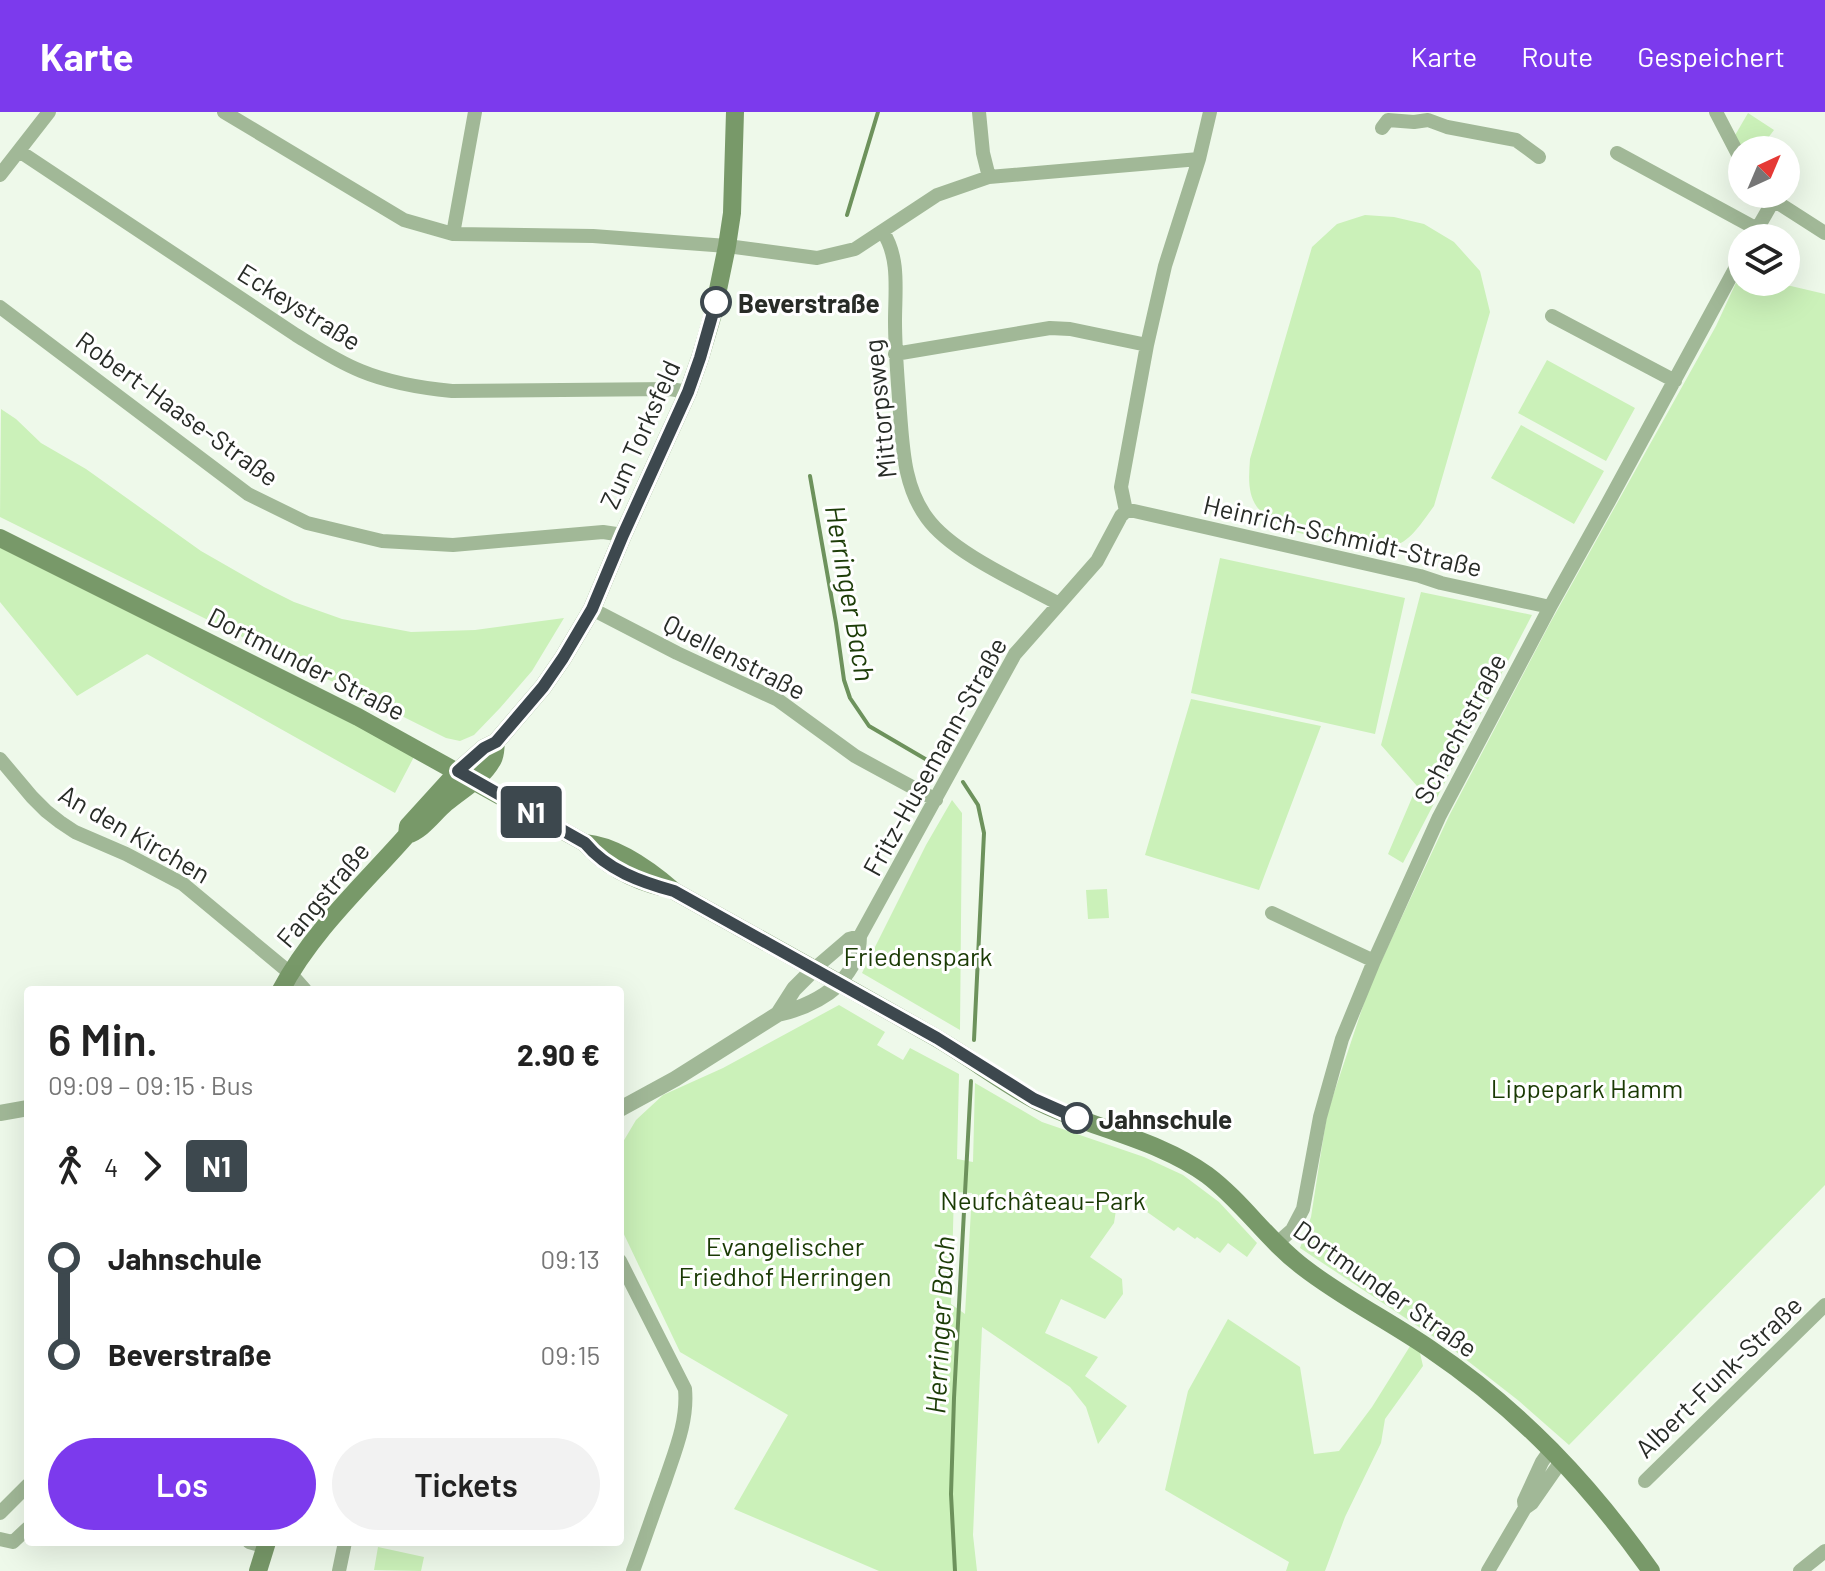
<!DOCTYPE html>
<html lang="de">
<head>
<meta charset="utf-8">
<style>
  body { margin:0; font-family:Barlow,sans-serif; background:#f2f2f2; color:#222; height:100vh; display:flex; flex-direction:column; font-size:30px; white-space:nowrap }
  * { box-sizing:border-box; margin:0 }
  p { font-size:26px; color:#767676 }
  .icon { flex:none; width:44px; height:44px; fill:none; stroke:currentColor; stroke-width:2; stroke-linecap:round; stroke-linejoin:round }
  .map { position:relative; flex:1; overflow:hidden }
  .side { position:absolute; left:24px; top:874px; width:600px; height:560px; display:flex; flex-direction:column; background:#fff; border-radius:8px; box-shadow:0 8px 32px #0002 }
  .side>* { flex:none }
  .badge { padding:0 16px; border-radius:6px; font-size:28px; line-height:52px }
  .needle { width:52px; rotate:44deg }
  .tools { position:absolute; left:1728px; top:24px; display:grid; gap:16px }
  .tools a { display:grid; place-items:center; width:72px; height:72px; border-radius:50%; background:#fff; box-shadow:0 8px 32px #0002; font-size:40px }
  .map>.badge { position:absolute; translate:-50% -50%; box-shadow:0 0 0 4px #fff }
  .legs { display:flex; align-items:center; gap:12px; height:88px; padding:0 24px; font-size:26px }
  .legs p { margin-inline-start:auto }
  .summary { display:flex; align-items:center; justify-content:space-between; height:136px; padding:0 24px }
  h1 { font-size:44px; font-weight:600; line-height:60px }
  .action { display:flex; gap:16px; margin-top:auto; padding:16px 24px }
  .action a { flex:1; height:92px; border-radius:48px; background:#7c3aed; color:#fff; font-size:32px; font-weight:600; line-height:92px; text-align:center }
  .action a+a { background:#f2f2f2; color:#222 }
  ul { padding:0 24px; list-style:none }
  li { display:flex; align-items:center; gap:28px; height:96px; font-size:30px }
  li i { display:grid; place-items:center; width:12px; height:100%; margin:0 10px; background:currentColor }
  li i::after { content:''; width:20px; height:20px; margin:-10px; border:6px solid; border-radius:50%; background:#fff }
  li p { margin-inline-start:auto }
  li:first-child i { background:linear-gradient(#0000 50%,currentColor 0) }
  li:last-child i { background:linear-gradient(currentColor 50%,#0000 0) }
  header { display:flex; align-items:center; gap:48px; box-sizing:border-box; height:112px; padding:0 40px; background:#7c3aed; color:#fff }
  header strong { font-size:38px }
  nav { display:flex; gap:44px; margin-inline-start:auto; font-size:28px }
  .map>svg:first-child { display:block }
  .green { fill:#cbf1b9; fill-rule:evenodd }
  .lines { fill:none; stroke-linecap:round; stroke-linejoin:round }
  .stream { stroke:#6d925c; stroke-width:4 }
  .minor { stroke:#a1b897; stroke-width:14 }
  .tertiary { stroke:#a1b897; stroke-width:16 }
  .secondary { stroke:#789969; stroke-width:18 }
  .line-1-casing { stroke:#fff; stroke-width:18 }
  .line-1 { stroke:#3d484e; stroke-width:12 }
  .stop-1-dot { fill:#fff; stroke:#3d484e; stroke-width:4 }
  .labels { text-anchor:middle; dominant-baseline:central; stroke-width:6; stroke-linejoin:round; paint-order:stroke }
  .stop-label { font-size:26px; font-weight:bold; fill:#282c27; stroke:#fff; text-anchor:start }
  .street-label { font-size:26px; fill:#282c27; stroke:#fff }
  .park-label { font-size:26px; fill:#1a3a04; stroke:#fff }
  .water-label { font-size:28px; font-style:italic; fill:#1d3d08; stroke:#fff }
</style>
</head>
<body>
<header>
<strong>Karte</strong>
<nav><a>Karte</a><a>Route</a><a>Gespeichert</a></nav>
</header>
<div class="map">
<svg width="1825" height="1459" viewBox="0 0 1825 1459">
  <rect width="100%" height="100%" fill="#eef9ea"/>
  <!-- green -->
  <path class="green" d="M 1748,1 L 1774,18 L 1759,38 L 1743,38 L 1734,25 Z
    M 1365,103 L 1394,105 L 1424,112 L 1454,130 L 1480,159 L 1490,200 L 1434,394 C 1425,406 1411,429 1396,433 C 1374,440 1302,425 1281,414 C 1274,411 1262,401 1257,395 C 1247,381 1249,363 1250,347 L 1312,135 L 1337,112 Z
    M 1740,162 L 1742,162 L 1742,170 L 1774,170 L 1825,182 L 1825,1073 L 1569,1333 L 1519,1289 L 1455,1239 L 1300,1136 L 1311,1105 L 1327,1002 L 1370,873 L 1449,704 L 1549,513 L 1716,214 Z
    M 1547,248 L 1635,296 L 1606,349 L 1518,301 Z
    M 1,297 L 16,307 L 41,331 L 86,357 L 201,439 L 264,475 L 294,490 L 342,507 L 411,520 L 475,518 L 564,506 L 532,559 L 500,596 L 474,623 L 460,629 L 446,626 L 0,405 Z
    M 1521,313 L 1604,359 L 1574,412 L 1491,366 Z
    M 0,434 L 416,641 L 395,681 L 147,542 L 77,584 L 0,490 Z
    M 1220,446 L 1405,486 L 1375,622 L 1191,581 Z
    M 1421,480 L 1532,503 L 1403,751 L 1388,742 L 1417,674 L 1381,633 Z
    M 1191,587 L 1321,614 L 1259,778 L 1145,743 Z
    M 952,688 L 962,701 L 960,918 L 862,861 L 926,733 Z
    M 1107,777 L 1109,806 L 1088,807 L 1086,778 Z
    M 839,893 L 885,920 L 877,933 L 903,948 L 910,936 L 959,962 L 957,1047 L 973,1050 L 975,971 L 1042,1010 L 1144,1045 L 1183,1063 L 1219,1090 L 1257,1131 L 1247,1145 L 1228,1131 L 1220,1141 L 1197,1125 L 1195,1127 L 1178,1115 L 1174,1119 L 1126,1085 L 1116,1098 L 1114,1111 L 1090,1145 L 1122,1167 L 1123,1182 L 1105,1207 L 1061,1187 L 1045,1221 L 1098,1245 L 1085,1264 L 1127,1294 L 1098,1332 L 1086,1295 L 1070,1275 L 982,1215 L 973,1423 L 977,1459 L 879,1459 L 734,1397 L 788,1303 L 680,1240 L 620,1114 L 620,1035 L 636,1008 L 663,983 L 723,956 ZM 954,1080 L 972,1081 L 965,1202 L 951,1192 Z
    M 1228,1207 L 1300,1255 L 1314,1342 L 1339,1339 L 1372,1295 L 1412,1231 L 1419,1237 L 1423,1254 L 1385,1307 L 1381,1331 L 1345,1405 L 1325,1459 L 1286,1459 L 1289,1450 L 1165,1378 L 1188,1279 Z
    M 378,1435 L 424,1445 L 421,1459 L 374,1458 Z"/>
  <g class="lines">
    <!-- stream -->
    <path class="stream" d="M 847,103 L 878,0
      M 810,364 L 836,511 L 844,568 L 850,586 L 869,614 L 939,655
      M 963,670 L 978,693 L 984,721 L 974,928
      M 955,1459 L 951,1382 L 954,1286 L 971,969"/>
    <!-- minor -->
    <path class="minor" d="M 224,0 L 404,108 L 453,122 L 593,124 L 727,134 L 817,146 L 855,137 L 937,83 L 989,65 L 1199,47
      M 979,0 L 983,41 L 989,65
      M 1716,0 L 1742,50
      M 1382,16 L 1388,8 L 1414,10 L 1428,8 L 1447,15 L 1516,28 L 1539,45
      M 19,39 L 296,223 C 317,236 338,250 361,259 C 390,271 421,276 452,279 L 670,277 L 688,280
      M 1617,41 L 1757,117
      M 0,63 L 49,0
      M 1772,91 L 1778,91 L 1825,121
      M 883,120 C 900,146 895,179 895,209 C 895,240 898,270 900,301 C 903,337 904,375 927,406 C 952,441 1021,471 1059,492
      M 453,122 L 475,0
      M 1752,126 L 1772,91
      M 0,195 L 248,382 L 307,411 L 382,429 L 453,433 L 603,420 L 623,423
      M 1552,204 L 1675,269
      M 895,242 L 1050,216 L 1070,217 L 1147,233
      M 1126,399 L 1134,399 L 1420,464 L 1441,471 L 1550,495
      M 592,497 L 677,541 L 778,588 L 855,644 L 936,688
      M 0,647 L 32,685 L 46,699 L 60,710 L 75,720 L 126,742 L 183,772 L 290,861 L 305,878
      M 1272,801 L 1374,849
      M 814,857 L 849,827 L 860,824
      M 839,872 C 852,857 860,844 860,824 L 1015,542 L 1097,449 L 1121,404 L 1126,399 L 1121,375 L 1147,233 L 1165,154 L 1199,47 L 1210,0
      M 1276,1132 L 1292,1118 L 1303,1097 L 1320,1005 L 1342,927 L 1374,849 L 1439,705 L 1550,495 L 1609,389 L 1742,144
      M 620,1149 L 685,1277 C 688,1309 675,1339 665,1369 C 654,1399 644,1429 633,1459
      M 1645,1369 L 1825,1193
      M 1525,1396 L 1524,1389 L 1542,1350 L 1551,1337
      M 0,1401 L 28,1373
      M 0,1427 L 13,1430 L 28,1416
      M 249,1430 L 266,1435
      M 339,1459 L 345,1430
      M 1488,1459 L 1525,1396 L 1532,1391 L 1562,1348
      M 1800,1459 L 1825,1439"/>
    <!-- tertiary -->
    <path class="tertiary" d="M 778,902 L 794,877 L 814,857
      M 620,997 L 675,967 L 778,902 C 801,897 821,888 839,872
      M 0,1001 L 28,996"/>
    <!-- secondary -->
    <path class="secondary" d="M 0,426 L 358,605 L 585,731 C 616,734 651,759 674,779 C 760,827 847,875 933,924 C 968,944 1000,969 1035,988 C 1091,1017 1156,1026 1207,1063 C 1243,1090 1267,1128 1303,1155 C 1343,1186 1389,1209 1430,1237 C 1520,1298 1589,1371 1651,1459
      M 407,723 L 408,714 L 458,659 L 484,636 L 496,630 L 543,575 L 563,546 L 592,497 L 623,423 L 688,280 L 700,246 L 713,202 L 727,134 L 732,101 L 735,0
      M 585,731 C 604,753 633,768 661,775
      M 281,878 C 312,819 364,772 407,723 C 423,718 433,702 446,691 C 461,678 482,667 492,649 C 496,643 495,637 496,630
      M 258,1459 L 267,1430"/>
  </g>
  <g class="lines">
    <!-- line-1 casing -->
    <g class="line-1-casing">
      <path id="line-1" d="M 716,190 L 700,246 L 688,280 L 623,423 L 592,497 L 563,546 L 543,575 L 496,630 L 484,636 L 458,659 L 585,731 C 607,758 641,770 674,779 L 937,926 L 1034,987 L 1077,1006"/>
    </g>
    <!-- line-1 -->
    <use href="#line-1" class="line-1"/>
  </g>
  <!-- markers -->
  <g class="stop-1-dot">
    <circle cx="716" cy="190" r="14"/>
    <circle cx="1077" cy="1006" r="14"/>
  </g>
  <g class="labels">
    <!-- stop labels -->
    <g class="stop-label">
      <text x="738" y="190">Beverstraße</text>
      <text x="1099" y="1006">Jahnschule</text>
    </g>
    <!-- street labels -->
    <g class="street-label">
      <text transform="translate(300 194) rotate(32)">Eckeystraße</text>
      <text transform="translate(178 296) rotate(36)">Robert-Haase-Straße</text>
      <text transform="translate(879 297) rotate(-96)">Mittorpsweg</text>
      <text transform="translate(639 322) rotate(-66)">Zum Torksfeld</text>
      <text transform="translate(1343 423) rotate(13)">Heinrich-Schmidt-Straße</text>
      <text transform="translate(735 544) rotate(27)">Quellenstraße</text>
      <text transform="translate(307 551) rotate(27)">Dortmunder Straße</text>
      <text transform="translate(1459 616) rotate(-62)">Schachtstraße</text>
      <text transform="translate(934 644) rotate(-61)">Fritz-Husemann-Straße</text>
      <text transform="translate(135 721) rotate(30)">An den Kirchen</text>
      <text transform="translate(322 782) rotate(-50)">Fangstraße</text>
      <text transform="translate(1386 1176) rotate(35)">Dortmunder Straße</text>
      <text transform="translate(1718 1264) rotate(-44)">Albert-Funk-Straße</text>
    </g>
    <!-- park labels -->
    <g class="park-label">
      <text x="918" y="843">Friedenspark</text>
      <text x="1587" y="975">Lippepark Hamm</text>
      <text x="1043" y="1087">Neufchâteau-Park</text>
      <text x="785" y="1133">Evangelischer<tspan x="785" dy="30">Friedhof Herringen</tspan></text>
    </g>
    <!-- water labels -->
    <g class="water-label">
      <text transform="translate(851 481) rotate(80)">Herringer Bach</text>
      <text transform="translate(939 1213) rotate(-87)">Herringer Bach</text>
    </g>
  </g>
</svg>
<div class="tools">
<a><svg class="needle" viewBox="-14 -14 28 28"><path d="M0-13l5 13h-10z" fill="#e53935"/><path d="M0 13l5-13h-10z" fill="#767676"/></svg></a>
<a><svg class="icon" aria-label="layers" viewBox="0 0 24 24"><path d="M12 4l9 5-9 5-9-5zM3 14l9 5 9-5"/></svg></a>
</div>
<b class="badge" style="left:531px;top:700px;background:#3d484e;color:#fff">N1</b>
<section class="side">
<div class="summary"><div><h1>6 Min.</h1><p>09:09 – 09:15 · Bus</p></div><b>2.90 €</b></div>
<div class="legs"><svg class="icon" aria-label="walk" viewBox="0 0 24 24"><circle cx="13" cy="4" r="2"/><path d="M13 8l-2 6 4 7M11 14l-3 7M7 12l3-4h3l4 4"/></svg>4<svg class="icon" aria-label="forward" viewBox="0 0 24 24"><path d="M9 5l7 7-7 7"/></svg><b class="badge" style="background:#3d484e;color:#fff">N1</b></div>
<ul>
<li><i style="color:#3d484e"></i><b>Jahnschule</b><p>09:13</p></li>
<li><i style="color:#3d484e"></i><b>Beverstraße</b><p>09:15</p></li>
</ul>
<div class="action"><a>Los</a><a>Tickets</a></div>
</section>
</div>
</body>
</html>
